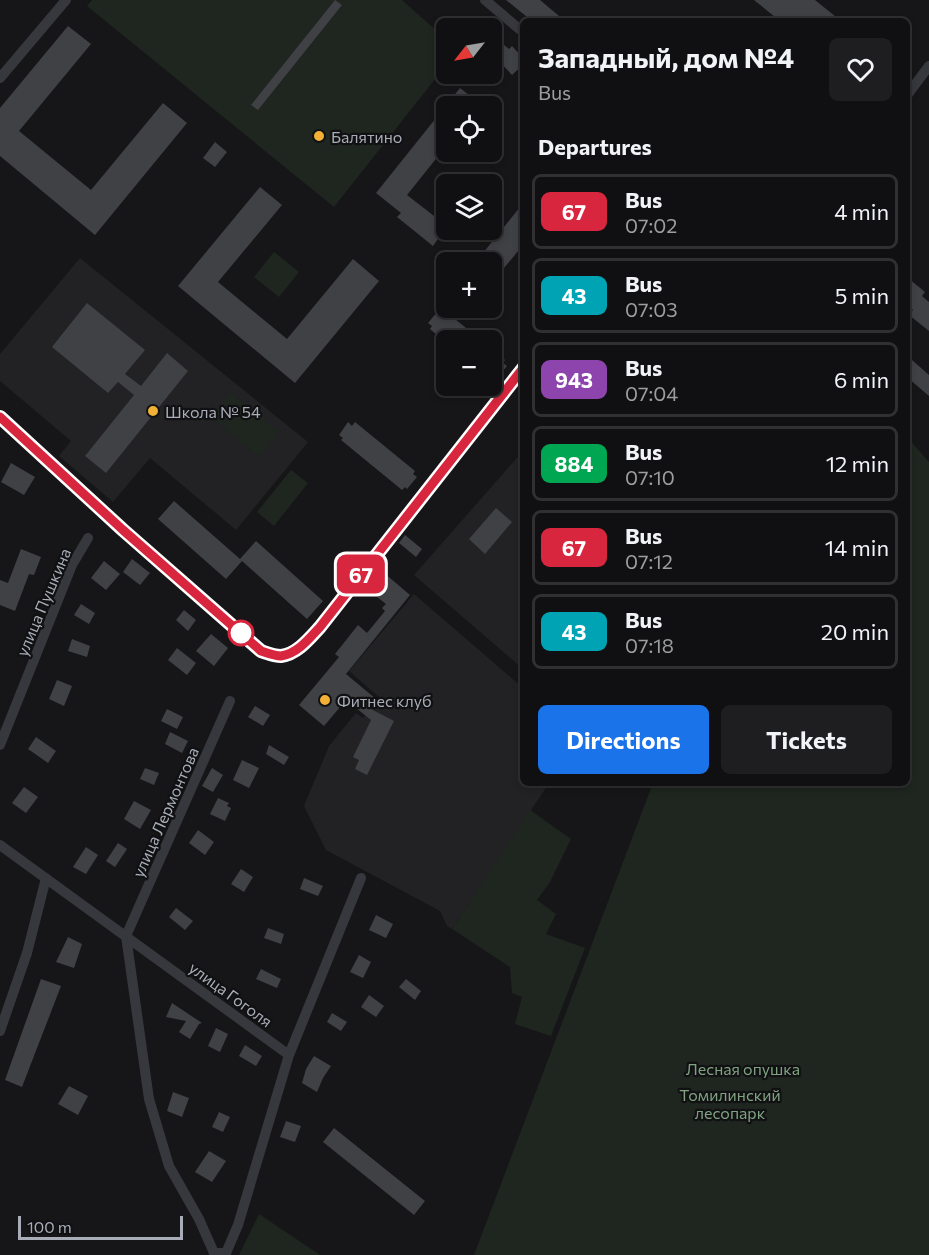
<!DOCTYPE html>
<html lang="en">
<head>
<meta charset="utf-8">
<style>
  body { margin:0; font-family:Commissioner,sans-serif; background:#1e1e20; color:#f1f3f6; height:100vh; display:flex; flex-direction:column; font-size:22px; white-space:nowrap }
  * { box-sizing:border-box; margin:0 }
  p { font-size:20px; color:#9c9d9f }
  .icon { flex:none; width:33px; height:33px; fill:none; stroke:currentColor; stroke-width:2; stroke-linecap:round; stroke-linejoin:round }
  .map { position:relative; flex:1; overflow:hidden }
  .side { position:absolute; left:520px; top:18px; width:390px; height:768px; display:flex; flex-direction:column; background:#101012; border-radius:9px; box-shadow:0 3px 9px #0003,0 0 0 2px #303032 }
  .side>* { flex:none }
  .badge { padding:0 12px; border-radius:9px; font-size:21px; line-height:39px }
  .needle { width:39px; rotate:239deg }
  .tools { position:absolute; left:436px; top:18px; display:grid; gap:12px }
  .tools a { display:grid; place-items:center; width:66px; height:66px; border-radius:9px; background:#101012; box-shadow:0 3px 9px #0003,0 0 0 2px #303032; font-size:30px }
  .scale { position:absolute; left:18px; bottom:15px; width:165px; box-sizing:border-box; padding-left:6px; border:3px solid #a8adb8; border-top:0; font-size:16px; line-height:21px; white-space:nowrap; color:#a8adb8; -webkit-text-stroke:4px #111113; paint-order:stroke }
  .map>.badge { position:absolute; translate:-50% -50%; box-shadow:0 0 0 3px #fff }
  h2 { padding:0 18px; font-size:22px; line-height:54px }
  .round { display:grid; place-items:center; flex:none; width:63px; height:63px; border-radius:9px; background:#1e1e20 }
  .head { display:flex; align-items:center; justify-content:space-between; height:102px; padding:0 18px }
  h1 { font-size:28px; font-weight:700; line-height:45px }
  .button { display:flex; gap:12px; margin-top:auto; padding:12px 18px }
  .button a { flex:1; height:69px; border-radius:9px; background:#1a73e8; color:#fff; font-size:24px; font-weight:700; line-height:69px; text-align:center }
  .button a+a { background:#1e1e20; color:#f1f3f6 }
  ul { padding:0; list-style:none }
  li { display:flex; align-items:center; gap:18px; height:75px; margin:0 12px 9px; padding:0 6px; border:3px solid #303032; border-radius:9px }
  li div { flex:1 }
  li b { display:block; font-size:22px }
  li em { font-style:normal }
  li .badge { min-width:66px; font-weight:700; text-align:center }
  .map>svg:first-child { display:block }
  .built { fill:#222225 }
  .green { fill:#1e261f }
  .building { fill:#404145 }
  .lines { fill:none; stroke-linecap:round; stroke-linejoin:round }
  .street { stroke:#37383d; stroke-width:10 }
  .line-casing { stroke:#fff; stroke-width:14 }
  .line { stroke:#d7263d; stroke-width:9 }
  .poi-dot { fill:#f2b134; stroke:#111113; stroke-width:2 }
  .stop-dot { fill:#fff; stroke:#d7263d; stroke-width:3 }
  .labels { text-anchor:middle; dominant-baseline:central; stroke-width:4.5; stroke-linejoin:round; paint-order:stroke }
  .poi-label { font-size:16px; fill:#a8adb8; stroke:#111113; text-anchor:start }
  .street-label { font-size:16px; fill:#a8adb8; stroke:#111113 }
  .park-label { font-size:16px; fill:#7fa381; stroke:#111113 }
</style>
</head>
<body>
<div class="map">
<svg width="929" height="1255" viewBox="0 0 929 1255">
  <rect width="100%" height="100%" fill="#161618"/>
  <!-- built -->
  <path class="built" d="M 80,258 L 308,442 L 236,530 L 150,458 L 113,502 L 59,456 L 71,441 L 0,381 L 0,354 Z
    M 523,451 L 523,669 L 414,575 Z
    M 414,594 L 523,688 L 524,783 L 549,783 L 452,929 L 447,926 L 440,911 L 326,850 L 304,806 L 329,746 L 356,713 L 363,718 L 379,697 L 349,671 Z"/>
  <!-- green -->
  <path class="green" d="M 92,0 L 402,0 L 447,40 L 447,64 L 334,207 L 87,6 Z
    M 274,252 L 299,272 L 279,297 L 254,277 Z
    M 231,393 L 279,432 L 259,457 L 211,417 Z
    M 908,438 L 929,462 L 929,1255 L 474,1255 L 653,783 L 908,783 Z
    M 291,470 L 308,483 L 274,526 L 257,512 Z
    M 530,810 L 571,839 L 550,882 L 537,900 L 556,914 L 546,934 L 585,948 L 551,1036 L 515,1024 L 522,997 L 512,993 L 510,967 L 452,929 Z
    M 259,1214 L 320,1255 L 239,1255 Z"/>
  <!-- building -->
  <path class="building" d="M 335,0 L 342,5 L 258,110 L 251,105 Z
    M 506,0 L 540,0 L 565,21 L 532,21 Z
    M 754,0 L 815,0 L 841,21 L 780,21 Z
    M 68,26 L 91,44 L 19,131 L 91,190 L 163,103 L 187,123 L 95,235 L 0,156 L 0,108 Z
    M 504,45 L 509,49 L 512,46 L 524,59 L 524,64 L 512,75 L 497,59 L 502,55 L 498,51 Z
    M 460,88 L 483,106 L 447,106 L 447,145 L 407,195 L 447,226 L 433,246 L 397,217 L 401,213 L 376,193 Z
    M 215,142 L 227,152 L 215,167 L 203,158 Z
    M 260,187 L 282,205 L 218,282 L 287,339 L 353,259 L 379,281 L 295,383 L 178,286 Z
    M 524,202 L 524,244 L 499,274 L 492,268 L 492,262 L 485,262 L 479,258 Z
    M 908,278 L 925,292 L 922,296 L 929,302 L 929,331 L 909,315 L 913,310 L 908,306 Z
    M 87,303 L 145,350 L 125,374 L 141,386 L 167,353 L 188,371 L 106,473 L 85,456 L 134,395 L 118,382 L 108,393 L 52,347 Z
    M 438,311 L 442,314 L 445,311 L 481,340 L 448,340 L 439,333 L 437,335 L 430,329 L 432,326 L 428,323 Z
    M 492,349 L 505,360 L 503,363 L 507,366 L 497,378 L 492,374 Z
    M 912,360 L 929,375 L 929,396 L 908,378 L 908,366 Z
    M 348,422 L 352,426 L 355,422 L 415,471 L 413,474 L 417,477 L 407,489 L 405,487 L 402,490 L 341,440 L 343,438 L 339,435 Z
    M 11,463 L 35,477 L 24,495 L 1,482 Z
    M 174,501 L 240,559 L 256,541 L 323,601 L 307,619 L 242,561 L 226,579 L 158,519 Z
    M 496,508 L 512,522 L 485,554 L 469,539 Z
    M 405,535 L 422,549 L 416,557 L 399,543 Z
    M 21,549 L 41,557 L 34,575 L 29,574 L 15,611 L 0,605 L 0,580 L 8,583 Z
    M 132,559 L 150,573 L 140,585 L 123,572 Z
    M 104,561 L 120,574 L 106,590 L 91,578 Z
    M 383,572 L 410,595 L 346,674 L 376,699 L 369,708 L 394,721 L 367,775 L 355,769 L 359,760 L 353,757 L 371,720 L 346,700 L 324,726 L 299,705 L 339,657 L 335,654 L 358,625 L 367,633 L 385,611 L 382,608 L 386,604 L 368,590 Z
    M 81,604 L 95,613 L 89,624 L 74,615 Z
    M 184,610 L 196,620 L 188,631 L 176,620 Z
    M 211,634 L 228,648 L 214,666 L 196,651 Z
    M 72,639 L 90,646 L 87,657 L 68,651 Z
    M 177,648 L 196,663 L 187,675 L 168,660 Z
    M 57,680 L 72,686 L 64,706 L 49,699 Z
    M 255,706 L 270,715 L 263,726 L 248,717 Z
    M 167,709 L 183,717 L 177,729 L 161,721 Z
    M 170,732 L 188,741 L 182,753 L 165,744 Z
    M 36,737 L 56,751 L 48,763 L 28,749 Z
    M 269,745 L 289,757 L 284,765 L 266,754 Z
    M 242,760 L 259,768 L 249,788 L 233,780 Z
    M 145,768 L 159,773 L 154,785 L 140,779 Z
    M 212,768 L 223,775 L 213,792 L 202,786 Z
    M 24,787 L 38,797 L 26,813 L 12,803 Z
    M 218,798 L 229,803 L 227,806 L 231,808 L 225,821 L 210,814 Z
    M 134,801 L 151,810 L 140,829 L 124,819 Z
    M 198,830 L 214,842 L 205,855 L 189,843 Z
    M 118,843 L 127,849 L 115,867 L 106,861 Z
    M 86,847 L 98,855 L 86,874 L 73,867 Z
    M 241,869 L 253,877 L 244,892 L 231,884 Z
    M 304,878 L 323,886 L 318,896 L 300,889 Z
    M 176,908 L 193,921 L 185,930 L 169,917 Z
    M 376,915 L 393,924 L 386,938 L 369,930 Z
    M 268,928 L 284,934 L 281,944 L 264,938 Z
    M 68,937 L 82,944 L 74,968 L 56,962 Z
    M 359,955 L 371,962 L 363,978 L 350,972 Z
    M 261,969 L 281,979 L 277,988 L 256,979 Z
    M 41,979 L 61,986 L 22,1087 L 5,1080 Z
    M 406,979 L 421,991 L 415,1000 L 399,987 Z
    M 369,995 L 384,1006 L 376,1017 L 361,1007 Z
    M 172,1003 L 202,1023 L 199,1024 L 190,1039 L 179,1032 L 186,1021 L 166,1017 Z
    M 332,1013 L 347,1022 L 341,1031 L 327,1022 Z
    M 216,1028 L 228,1034 L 220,1052 L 208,1046 Z
    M 245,1045 L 262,1056 L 256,1066 L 239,1056 Z
    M 314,1056 L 331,1066 L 323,1078 L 317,1092 L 302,1083 L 306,1069 Z
    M 69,1086 L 88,1096 L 78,1115 L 58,1104 Z
    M 173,1092 L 189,1098 L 182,1117 L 167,1111 Z
    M 219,1112 L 230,1117 L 223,1132 L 212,1127 Z
    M 286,1121 L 301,1126 L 295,1142 L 280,1137 Z
    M 334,1128 L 425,1201 L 414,1215 L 323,1142 Z
    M 209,1151 L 226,1161 L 212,1182 L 195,1172 Z"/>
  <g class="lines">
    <!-- street -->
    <path class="street" d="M 485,0 L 524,33
      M 0,78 L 66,0
      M 908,94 L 929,66
      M 0,417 L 123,530 L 261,651 C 267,653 275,656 281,656 C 297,654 309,639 320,627 L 524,367
      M 0,745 L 72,565 L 88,538
      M 0,845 L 289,1055
      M 126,936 L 149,1099 L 169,1166 L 199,1219 L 214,1253 L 226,1253 L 238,1225 L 289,1055 L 361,878
      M 126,936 L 230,701
      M 0,1031 L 27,953 L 46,878"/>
  </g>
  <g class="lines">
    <!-- line casing -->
    <g class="line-casing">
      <path id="line" d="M 0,417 L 123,530 L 261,651 C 267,653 275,656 281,656 C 297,654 309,639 320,627 L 524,367"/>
    </g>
    <!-- line -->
    <use href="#line" class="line"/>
  </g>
  <!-- markers -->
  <g class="poi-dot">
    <circle cx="319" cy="136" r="6"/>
    <circle cx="153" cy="411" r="6"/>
    <circle cx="325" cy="700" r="6"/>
  </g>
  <circle class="stop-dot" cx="241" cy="633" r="12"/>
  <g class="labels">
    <!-- poi labels -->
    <g class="poi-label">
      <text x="331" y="136">Балятино</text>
      <text x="165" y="411">Школа № 54</text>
      <text x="337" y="700">Фитнес клуб</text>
    </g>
    <!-- street labels -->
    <g class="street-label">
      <text transform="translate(43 602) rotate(-67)">улица Пушкина</text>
      <text transform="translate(165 812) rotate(-66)">улица Лермонтова</text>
      <text transform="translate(231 994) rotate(36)">улица Гоголя</text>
    </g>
    <!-- park labels -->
    <g class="park-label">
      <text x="743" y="1068">Лесная опушка</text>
      <text x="730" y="1094">Томилинский<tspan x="730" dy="18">лесопарк</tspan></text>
    </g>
  </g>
</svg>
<div class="tools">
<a><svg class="needle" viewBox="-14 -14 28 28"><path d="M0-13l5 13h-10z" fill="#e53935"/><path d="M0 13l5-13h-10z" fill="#9c9d9f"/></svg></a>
<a><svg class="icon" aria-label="locate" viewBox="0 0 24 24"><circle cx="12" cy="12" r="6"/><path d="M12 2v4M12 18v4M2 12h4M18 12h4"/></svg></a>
<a><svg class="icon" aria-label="layers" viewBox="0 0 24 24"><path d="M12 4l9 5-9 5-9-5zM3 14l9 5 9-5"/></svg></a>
<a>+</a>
<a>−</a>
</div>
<div class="scale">100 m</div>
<b class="badge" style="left:361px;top:574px;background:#d7263d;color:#fff">67</b>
<section class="side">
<div class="head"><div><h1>Западный, дом №4</h1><p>Bus</p></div><a class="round"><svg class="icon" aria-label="heart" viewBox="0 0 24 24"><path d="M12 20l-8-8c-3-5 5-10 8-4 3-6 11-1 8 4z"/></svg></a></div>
<h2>Departures</h2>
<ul>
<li><span class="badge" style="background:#d7263d;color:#fff">67</span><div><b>Bus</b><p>07:02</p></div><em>4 min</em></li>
<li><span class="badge" style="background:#00a3b4;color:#fff">43</span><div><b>Bus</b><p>07:03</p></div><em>5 min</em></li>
<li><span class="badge" style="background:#8e44ad;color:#fff">943</span><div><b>Bus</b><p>07:04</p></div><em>6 min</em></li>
<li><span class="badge" style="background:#00a651;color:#fff">884</span><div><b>Bus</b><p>07:10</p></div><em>12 min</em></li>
<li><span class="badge" style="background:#d7263d;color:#fff">67</span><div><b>Bus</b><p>07:12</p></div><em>14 min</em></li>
<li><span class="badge" style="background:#00a3b4;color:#fff">43</span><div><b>Bus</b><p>07:18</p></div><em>20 min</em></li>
</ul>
<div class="button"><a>Directions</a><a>Tickets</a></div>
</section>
</div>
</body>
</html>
